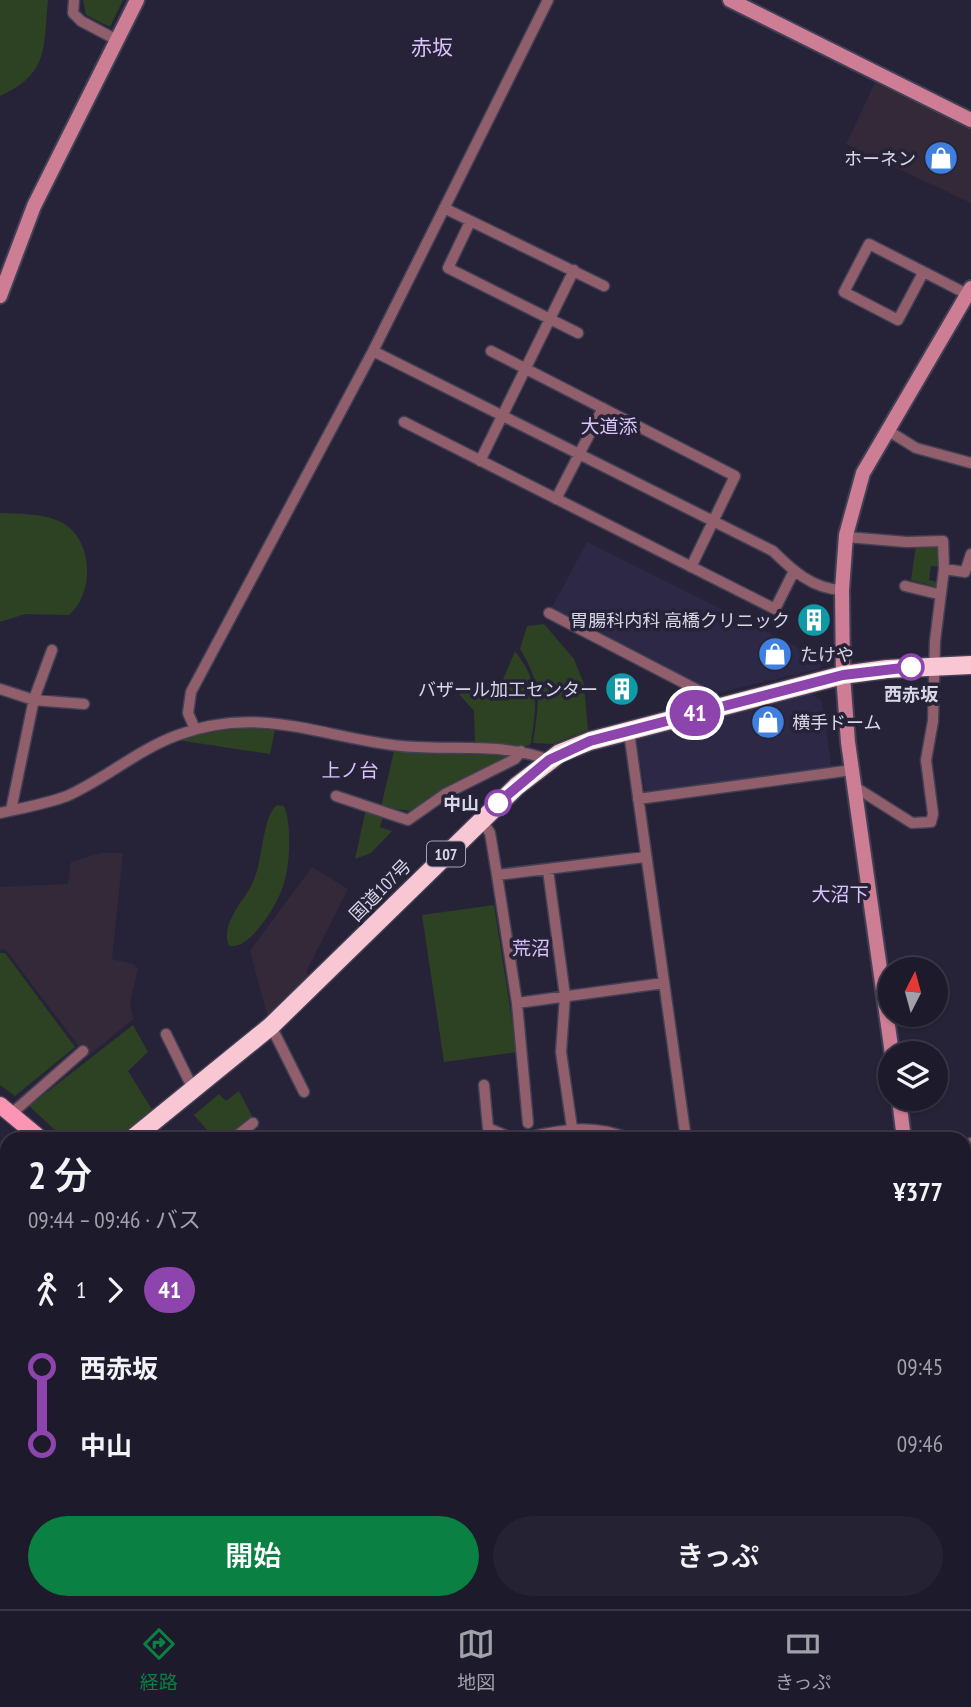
<!DOCTYPE html>
<html lang="ja">
<head>
<meta charset="utf-8">
<style>
  body { margin:0; font-family:"PT Sans Narrow","Noto Sans JP",sans-serif; background:#252333; color:#f1f3f6; height:100vh; display:flex; flex-direction:column; font-size:26px; white-space:nowrap }
  * { box-sizing:border-box; margin:0 }
  p { font-size:23px; color:#a0a1a9 }
  .icon { flex:none; width:38px; height:38px; fill:none; stroke:currentColor; stroke-width:2; stroke-linecap:round; stroke-linejoin:round }
  .map { position:relative; flex:1; overflow:hidden }
  .drawer { position:absolute; left:0px; top:1132px; width:971px; height:478px; display:flex; flex-direction:column; background:#1c1a2b; border-radius:21px 21px 0 0; box-shadow:0 2px 5px #0004,0 0 0 2px #3a3847 }
  .drawer>* { flex:none }
  .badge { padding:0 14px; border-radius:23px; font-size:24px; line-height:46px }
  .needle { width:46px; rotate:6deg }
  .controls { position:absolute; left:878px; top:957px; display:grid; gap:14px }
  .controls a { display:grid; place-items:center; width:70px; height:70px; border-radius:50%; background:#1c1a2b; box-shadow:0 2px 5px #0004,0 0 0 2px #3a3847; font-size:35px }
  .map>.badge { position:absolute; translate:-50% -50%; box-shadow:0 0 0 4px #fff }
  .legs { display:flex; align-items:center; gap:10px; height:77px; padding:0 28px; font-size:23px }
  .legs p { margin-inline-start:auto }
  .summary { display:flex; align-items:center; justify-content:space-between; height:119px; padding:0 28px }
  h1 { font-size:38px; font-weight:600; line-height:52px }
  .cta { display:flex; gap:14px; margin-top:auto; padding:14px 28px }
  .cta a { flex:1; height:80px; border-radius:42px; background:#0b8043; color:#fff; font-size:28px; font-weight:600; line-height:80px; text-align:center }
  .cta a+a { background:#252333; color:#f1f3f6 }
  ul { padding:0 28px; list-style:none }
  li { display:flex; align-items:center; gap:24px; height:77px; font-size:26px }
  li i { display:grid; place-items:center; width:10px; height:100%; margin:0 9px; background:currentColor }
  li i::after { content:''; width:18px; height:18px; margin:-9px; border:5px solid; border-radius:50%; background:#1c1a2b }
  li p { margin-inline-start:auto }
  li:first-child i { background:linear-gradient(#0000 50%,currentColor 0) }
  li:last-child i { background:linear-gradient(currentColor 50%,#0000 0) }
  .tab-bar { display:flex; justify-content:space-around; align-items:center; height:98px; border-top:2px solid #3a3847; background:#1c1a2b; font-size:19px; color:#a0a1a9 }
  .tab-bar a { display:grid; justify-items:center; gap:4px }
  .tab-bar .selected { color:#0b8043 }
  .map>svg:first-child { display:block }
  .built { fill:#2c2845 }
  .industrial { fill:#342938 }
  .green { fill:#2d4123 }
  .lines { fill:none; stroke-linecap:round; stroke-linejoin:round }
  .street-casing { stroke:#424055; stroke-width:13 }
  .secondary-casing { stroke:#424055; stroke-width:18 }
  .primary-casing { stroke:#424055; stroke-width:19 }
  .highway-casing { stroke:#424055; stroke-width:21 }
  .street { stroke:#915f6c; stroke-width:10 }
  .secondary { stroke:#cd7d94; stroke-width:14 }
  .primary { stroke:#fc95b3; stroke-width:16 }
  .highway { stroke:#f9c6d3; stroke-width:18 }
  .line-1-casing { stroke:#fff; stroke-width:16 }
  .line-1 { stroke:#8e44ad; stroke-width:10 }
  .stop-1-dot { fill:#fff; stroke:#8e44ad; stroke-width:3.5 }
  .labels { text-anchor:middle; dominant-baseline:central; stroke-width:7; stroke-linejoin:round; paint-order:stroke }
  .shield { fill:#262339; stroke:#a3a1b2; stroke-width:2 }
  .shield-label { font-size:16px; font-weight:bold; fill:#d8d7e6 }
  .poi-label { font-size:18px; fill:#d8d7e6; stroke:#262339; text-anchor:end }
  .stop-label { font-size:18px; font-weight:bold; fill:#d8d7e6; stroke:#262339 }
  .street-label { font-size:18px; fill:#d8d7e6; stroke:#262339 }
  .neighbourhood-label { font-size:19px; fill:#dac2fa; stroke:#262339 }
  .quarter-label { font-size:21px; fill:#dac2fa; stroke:#262339 }
</style>
</head>
<body>
<div class="map">
<svg width="971" height="1609" viewBox="0 0 971 1609">
  <rect width="100%" height="100%" fill="#262339"/>
  <!-- built -->
  <path class="built" d="M 587,542 L 825,661 L 819,669 L 718,693 L 643,660 L 551,609 Z
    M 808,692 L 822,701 L 832,770 L 646,794 L 636,740 Z"/>
  <!-- industrial -->
  <path class="industrial" d="M 875,83 L 971,128 L 971,203 L 846,144 Z
    M 101,853 L 123,853 L 112,959 L 133,964 L 138,969 L 130,1002 L 133,1019 L 87,1057 L 6,950 L 0,949 L 0,887 L 68,884 L 71,862 Z
    M 312,867 L 348,889 L 306,972 L 309,976 L 268,1018 L 250,951 Z
    M 0,1474 L 7,1478 L 7,1550 L 0,1555 Z"/>
  <!-- green -->
  <path class="green" d="M 0,0 L 48,0 C 43,48 50,73 0,96 Z
    M 83,0 L 123,0 L 110,27 L 86,15 Z
    M 0,513 C 19,514 41,513 59,521 C 93,536 96,592 69,615 L 25,614 L 0,622 Z
    M 916,545 L 940,546 L 941,567 L 931,566 L 929,580 L 938,582 L 937,587 L 911,580 Z
    M 544,624 L 574,659 L 584,684 L 588,730 L 553,744 L 533,743 C 539,701 543,687 520,649 L 527,626 Z
    M 515,651 C 541,685 536,704 531,743 L 528,746 L 475,742 L 474,711 L 459,694 L 502,682 Z
    M 247,728 L 275,730 L 270,754 L 177,740 L 203,733 Z
    M 394,751 L 512,756 L 465,781 L 445,788 L 412,811 L 381,807 Z
    M 277,805 L 284,806 C 292,826 290,863 284,883 C 280,901 250,951 229,946 C 219,921 248,899 255,877 C 262,860 263,815 277,805 Z
    M 366,809 L 384,815 L 380,827 L 392,831 L 371,853 L 355,859 Z
    M 494,905 L 517,1052 L 444,1062 L 422,915 Z
    M 0,953 L 5,953 L 75,1047 L 15,1096 L 0,1085 Z
    M 133,1025 L 148,1052 L 128,1071 L 153,1111 L 123,1139 L 65,1139 L 29,1106 Z
    M 239,1091 L 253,1118 L 227,1139 L 215,1139 L 194,1115 L 219,1094 L 226,1101 Z
    M 971,1229 L 971,1609 L 657,1609 L 664,1603 L 964,1603 L 964,1230 Z"/>
  <g class="lines">
    <!-- street casing -->
    <g class="street-casing">
      <path id="street" d="M 74,0 L 73,13 L 81,21 L 117,40
        M 444,208 L 604,286
        M 470,222 L 448,268 L 578,333
        M 923,273 L 898,320 L 844,292 L 869,244 L 967,294
        M 373,351 L 773,551 C 793,571 813,589 842,590
        M 491,351 L 735,476 L 691,567
        M 404,422 L 775,609 L 794,571
        M 887,430 L 916,448 L 971,463
        M 480,461 L 574,270
        M 556,499 L 603,408
        M 846,537 L 907,542 L 943,541 L 944,569
        M 905,586 L 938,594
        M 549,613 L 713,698 L 719,706
        M 0,689 L 34,700 L 84,704
        M 195,729 L 188,713 L 191,692 L 373,351 L 548,0
        M 629,732 L 686,1139
        M 855,787 L 912,823 L 931,822 L 933,814 L 926,760 L 933,721 L 935,641 L 944,569 L 965,572 L 971,554
        M 336,796 L 408,820 L 445,794 L 515,759 L 521,751
        M 638,799 L 852,770
        M 11,810 L 34,699 L 52,650
        M 0,813 C 22,808 46,804 67,796 C 105,779 139,749 178,735 C 260,704 323,738 402,746 C 451,751 503,742 549,760
        M 481,819 L 490,833 L 497,875
        M 548,870 L 565,996 L 561,1052 L 572,1128
        M 517,1003 L 664,983
        M 271,1026 L 304,1092
        M 166,1034 L 193,1089
        M 484,1085 L 488,1128 L 514,1139
        M 11,1114 L 83,1051
        M 528,1123 L 517,1003 L 497,875 L 645,857
        M 233,1139 L 253,1123
        M 519,1139 C 557,1131 591,1122 629,1139
        M 964,1147 L 971,1143
        M 964,1238 L 971,1237
        M 173,1603 L 178,1609
        M 331,1603 L 336,1609
        M 507,1603 L 512,1609
        M 189,1609 L 196,1603
        M 279,1609 L 286,1603
        M 546,1609 L 554,1603"/>
    </g>
    <!-- secondary casing -->
    <g class="secondary-casing">
      <path id="secondary" d="M 730,0 L 971,120
        M 0,296 L 34,206 L 137,0
        M 892,1054 L 848,742 L 843,675 L 842,590 L 846,535 L 863,473 L 971,288
        M 899,1099 L 904,1139
        M 964,1304 L 971,1313
        M 427,1603 L 432,1609"/>
    </g>
    <!-- primary casing -->
    <g class="primary-casing">
      <path id="primary" d="M 0,1105 L 41,1139"/>
    </g>
    <!-- highway casing -->
    <g class="highway-casing">
      <path id="highway" d="M 132,1139 L 271,1026 L 517,786 L 560,753 L 590,741 L 843,675 L 887,669 L 971,665
        M 0,1313 L 7,1300"/>
    </g>
    <!-- street -->
    <use href="#street" class="street"/>
    <!-- secondary -->
    <use href="#secondary" class="secondary"/>
    <!-- primary -->
    <use href="#primary" class="primary"/>
    <!-- highway -->
    <use href="#highway" class="highway"/>
  </g>
  <g class="lines">
    <!-- line-1 casing -->
    <g class="line-1-casing">
      <path id="line-1" d="M 498,803 L 549,760 L 590,741 L 843,675 L 911,667"/>
    </g>
    <!-- line-1 -->
    <use href="#line-1" class="line-1"/>
  </g>
  <!-- icons -->
  <defs>
    <g id="shop-disc" transform="scale(1.75)"><circle r="9.5" fill="#3f7fe0" stroke="#262339"/><path d="M-5-2.5h2.3a2.7 3.5 0 0 1 5.4 0H5L5.5 6h-11ZM-1.5-2.5h3a1.5 2.3 0 0 0-3 0Z" fill="#fff"/></g>
    <g id="building-disc" transform="scale(1.75)"><circle r="9.5" fill="#0f9aa8" stroke="#262339"/><path d="M-4-6H4V6H1V3H-1V6H-4ZM-2.5-4.3h1.7v1.8h-1.7ZM.8-4.3h1.7v1.8H.8ZM-2.5-1h1.7V.8h-1.7ZM.8-1h1.7V.8H.8Z" fill="#fff"/></g>
  </defs>
  <g fill-rule="evenodd">
    <use href="#shop-disc" x="941" y="158"/>
    <use href="#building-disc" x="814" y="620"/>
    <use href="#shop-disc" x="775" y="654"/>
    <use href="#building-disc" x="622" y="689"/>
    <use href="#shop-disc" x="768" y="722"/>
  </g>
  <!-- markers -->
  <g class="stop-1-dot">
    <circle cx="911" cy="667" r="12"/>
    <circle cx="498" cy="803" r="12"/>
  </g>
  <g class="labels">
    <!-- shield labels -->
    <rect class="shield" x="427" y="841.5" width="38" height="25" rx="5"/>
    <g class="shield-label">
      <text x="446" y="854">107</text>
    </g>
    <!-- poi labels -->
    <g class="poi-label">
      <text x="916" y="158">ホーネン</text>
      <text x="790" y="620">胃腸科内科 高橋クリニック</text>
      <text x="800" y="654" text-anchor="start">たけや</text>
      <text x="598" y="689">バザール加工センター</text>
      <text x="792" y="722" text-anchor="start">横手ドーム</text>
    </g>
    <!-- stop labels -->
    <g class="stop-label">
      <text x="911" y="694">西赤坂</text>
      <text x="479" y="803" text-anchor="end">中山</text>
    </g>
    <!-- street labels -->
    <g class="street-label">
      <text transform="translate(380 890) rotate(-45)">国道107号</text>
    </g>
    <!-- neighbourhood labels -->
    <g class="neighbourhood-label">
      <text x="609" y="426">大道添</text>
      <text x="350" y="770">上ノ台</text>
      <text x="840" y="894">大沼下</text>
      <text x="531" y="948">荒沼</text>
    </g>
    <!-- quarter labels -->
    <g class="quarter-label">
      <text x="432" y="47">赤坂</text>
    </g>
  </g>
</svg>
<div class="controls">
<a><svg class="needle" viewBox="-14 -14 28 28"><path d="M0-13l5 13h-10z" fill="#e53935"/><path d="M0 13l5-13h-10z" fill="#a0a1a9"/></svg></a>
<a><svg class="icon" aria-label="layers" viewBox="0 0 24 24"><path d="M12 4l9 5-9 5-9-5zM3 14l9 5 9-5"/></svg></a>
</div>
<b class="badge" style="left:695px;top:713px;background:#8e44ad;color:#fff">41</b>
<section class="drawer">
<div class="summary"><div><h1>2 分</h1><p>09:44 – 09:46 · バス</p></div><b>¥377</b></div>
<div class="legs"><svg class="icon" aria-label="walk" viewBox="0 0 24 24"><circle cx="13" cy="4" r="2"/><path d="M13 8l-2 6 4 7M11 14l-3 7M7 12l3-4h3l4 4"/></svg>1<svg class="icon" aria-label="forward" viewBox="0 0 24 24"><path d="M9 5l7 7-7 7"/></svg><b class="badge" style="background:#8e44ad;color:#fff">41</b></div>
<ul>
<li><i style="color:#8e44ad"></i><b>西赤坂</b><p>09:45</p></li>
<li><i style="color:#8e44ad"></i><b>中山</b><p>09:46</p></li>
</ul>
<div class="cta"><a>開始</a><a>きっぷ</a></div>
</section>
</div>
<nav class="tab-bar">
<a class="selected"><svg class="icon" aria-label="directions" viewBox="0 0 24 24"><path d="M12 3l9 9-9 9-9-9zM9 14v-3h6M13 9l2 2-2 2"/></svg>経路</a>
<a><svg class="icon" aria-label="map" viewBox="0 0 24 24"><path d="M3 6l6-2 6 2 6-2v14l-6 2-6-2-6 2zM9 4v14M15 6v14"/></svg>地図</a>
<a><svg class="icon" aria-label="tickets" viewBox="0 0 24 24"><path d="M3 7h18v10H3zM15 7v10"/></svg>きっぷ</a>
</nav>
</body>
</html>
